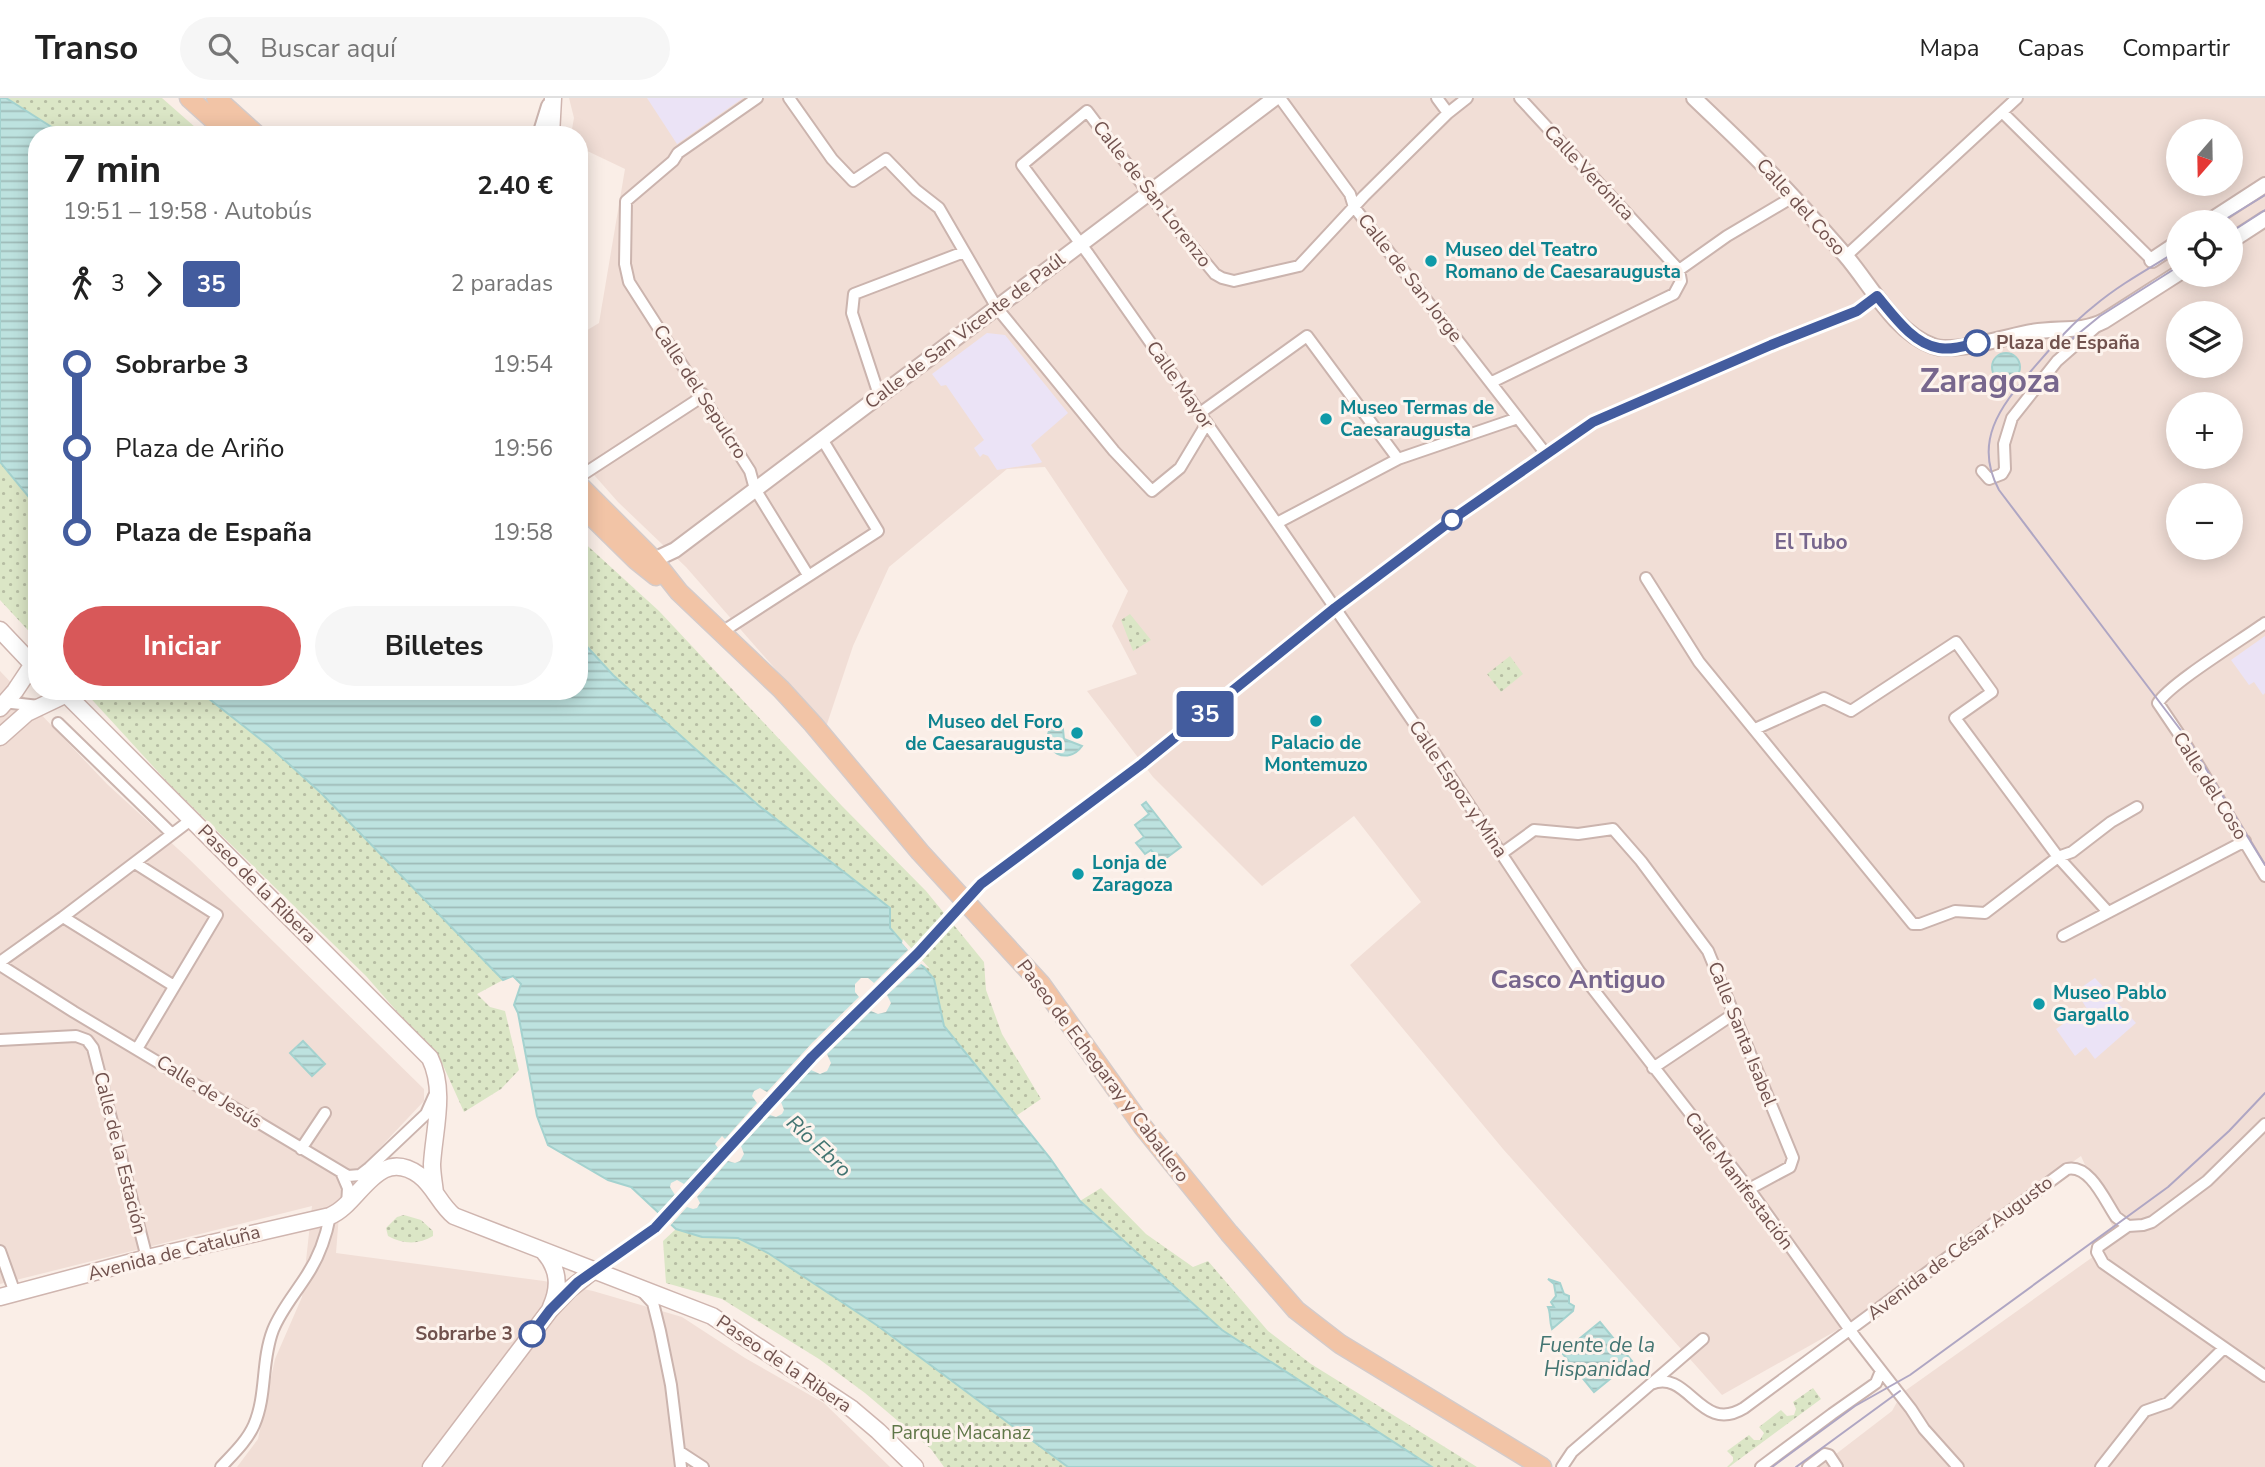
<!DOCTYPE html>
<html lang="es">
<head>
<meta charset="utf-8">
<style>
  body { margin:0; font-family:"Nunito Sans",sans-serif; background:#f6f6f6; color:#222; height:100vh; display:flex; flex-direction:column; font-size:26px; white-space:nowrap }
  * { box-sizing:border-box; margin:0 }
  p { font-size:23px; color:#767676 }
  .icon { flex:none; width:38px; height:38px; fill:none; stroke:currentColor; stroke-width:2; stroke-linecap:round; stroke-linejoin:round }
  .map { position:relative; flex:1; overflow:hidden }
  .drawer { position:absolute; left:28px; top:28px; width:560px; height:574px; display:flex; flex-direction:column; background:#fff; border-radius:28px; box-shadow:0 4px 18px #0003 }
  .drawer>* { flex:none }
  .badge { padding:0 14px; border-radius:5px; font-size:24px; line-height:46px }
  .needle { width:46px; rotate:200deg }
  .fabs { position:absolute; left:2166px; top:21px; display:grid; gap:14px }
  .fabs a { display:grid; place-items:center; width:77px; height:77px; border-radius:50%; background:#fff; box-shadow:0 4px 18px #0003; font-size:35px }
  .map>.badge { position:absolute; translate:-50% -50%; box-shadow:0 0 0 4px #fff }
  .legs { display:flex; align-items:center; gap:10px; height:77px; padding:0 35px; font-size:23px }
  .legs p { margin-inline-start:auto }
  .headline { display:flex; align-items:center; justify-content:space-between; height:119px; padding:0 35px }
  h1 { font-size:38px; font-weight:700; line-height:52px }
  .button { display:flex; gap:14px; margin-top:auto; padding:14px 35px }
  .button a { flex:1; height:80px; border-radius:42px; background:#d85859; color:#fff; font-size:28px; font-weight:700; line-height:80px; text-align:center }
  .button a+a { background:#f6f6f6; color:#222 }
  ul { padding:0 35px; list-style:none }
  li { display:flex; align-items:center; gap:24px; height:84px; font-size:26px }
  li i { display:grid; place-items:center; width:10px; height:100%; margin:0 9px; background:currentColor }
  li i::after { content:''; width:18px; height:18px; margin:-9px; border:5px solid; border-radius:50%; background:#fff }
  li p { margin-inline-start:auto }
  li:first-child i { background:linear-gradient(#0000 50%,currentColor 0) }
  li:last-child i { background:linear-gradient(currentColor 50%,#0000 0) }
  header { display:flex; align-items:center; gap:42px; box-sizing:border-box; height:98px; padding:0 35px; background:#fff; border-bottom:2px solid #e0e0e0 }
  header strong { font-size:33px }
  nav { display:flex; gap:38px; margin-inline-start:auto; font-size:24px }
  .search { width:490px; height:63px; background:#f6f6f6; display:flex; align-items:center; gap:18px; box-sizing:border-box; padding:0 24px; border-radius:38px; color:#767676; font-size:26px }
  .map>svg:first-child { display:block }
  .residential { fill:#f1ded6; fill-rule:evenodd }
  .education { fill:#ebe3f6 }
  .green { fill:url(#green-dots) }
  .water { fill:url(#water-rules); stroke:#a4d2cf; stroke-width:2 }
  .pier { fill:#faeee7 }
  .lines { fill:none; stroke-linecap:round; stroke-linejoin:round }
  .minor-casing { stroke:#cbb4ae; stroke-width:14 }
  .tertiary-casing { stroke:#cbb4ae; stroke-width:18 }
  .secondary-casing { stroke:#cfb5af; stroke-width:19 }
  .primary-casing { stroke:#d4cbca; stroke-width:21 }
  .minor { stroke:#fff; stroke-width:10 }
  .tertiary { stroke:#fff; stroke-width:14 }
  .secondary { stroke:#fff; stroke-width:16 }
  .primary { stroke:#f2c4a6; stroke-width:18 }
  .tram { stroke:#afa6c3; stroke-width:2 }
  .line-1-casing { stroke:#fff; stroke-width:16 }
  .line-1 { stroke:#435c9e; stroke-width:10 }
  .culture-dot { fill:#0f9aa8; stroke:#fdf3ed; stroke-width:2.5 }
  .stop-1-dot { fill:#fff; stroke:#435c9e; stroke-width:3.5 }
  .labels { text-anchor:middle; dominant-baseline:central; stroke-width:6; stroke-linejoin:round; paint-order:stroke }
  .street-label { font-size:19px; fill:#71524e; stroke:#fdf3ed }
  .culture-label { font-size:19px; font-weight:bold; fill:#0d838f; stroke:#fdf3ed; text-anchor:start }
  .stop-label { font-size:19px; font-weight:bold; fill:#71524e; stroke:#fdf3ed; text-anchor:start }
  .park-label { font-size:19px; fill:#5f7647; stroke:#fdf3ed }
  .neighbourhood-label { font-size:21px; font-weight:bold; fill:#77668d; stroke:#fdf3ed }
  .water-label { font-size:21px; font-style:italic; fill:#437572; stroke:#fdf3ed }
  .district-label { font-size:26px; font-weight:bold; fill:#77668d; stroke:#fdf3ed }
  .town-label { font-size:33px; font-weight:bold; fill:#77668d; stroke:#fdf3ed }
</style>
</head>
<body>
<header>
<strong>Transo</strong>
<div class="search"><svg class="icon" aria-label="search" viewBox="0 0 24 24"><circle cx="10" cy="10" r="6"/><path d="M15 15l6 6"/></svg>Buscar aquí</div>
<nav><a>Mapa</a><a>Capas</a><a>Compartir</a></nav>
</header>
<div class="map">
<svg width="2265" height="1369" viewBox="0 0 2265 1369">
  <defs>
    <pattern id="green-dots" width="8" height="8" patternUnits="userSpaceOnUse" patternTransform="scale(1.75)"><rect width="8" height="8" fill="#dbe6c6"/><path d="M2 2h.1M6 6h.1" fill="none" stroke="#b6bda3" stroke-width="1.8" stroke-linecap="round"/></pattern>
    <pattern id="water-rules" width="6" height="5" patternUnits="userSpaceOnUse" patternTransform="scale(1.75)"><rect width="6" height="5" fill="#bde2df"/><path d="M0 2.5h6" fill="none" stroke="#9ebab7"/></pattern>
  </defs>
  <rect width="100%" height="100%" fill="#faeee7"/>
  <!-- residential -->
  <path class="residential" d="M 569,0 L 2265,0 L 2265,1369 L 1819,1369 L 1892,1313 L 1902,1295 L 2118,1141 L 2081,1058 L 1841,1230 L 1722,1297 L 1503,1051 L 1350,867 L 1421,804 L 1354,718 L 1262,788 L 1153,679 L 1087,593 L 1137,576 L 1112,528 L 1128,493 L 1045,369 L 1007,371 L 889,469 L 853,548 L 826,629 L 686,469 L 618,404 L 579,360 L 579,237 L 599,225 L 625,71 L 579,49 L 579,37 L 571,37 L 574,20 ZM 2179,33 L 2231,33 L 2231,86 L 2179,86 ZM 2179,124 L 2231,124 L 2231,177 L 2179,177 ZM 2179,215 L 2231,215 L 2231,268 L 2179,268 ZM 2179,306 L 2231,306 L 2231,359 L 2179,359 ZM 2179,397 L 2231,397 L 2231,450 L 2179,450 Z
    M 0,573 L 107,686 L 189,761 L 424,991 L 424,1003 L 341,1091 L 336,1155 L 544,1183 L 593,1193 L 682,1219 L 745,1260 L 824,1305 L 890,1369 L 237,1369 L 258,1341 L 275,1261 L 302,1199 L 312,1108 L 0,1186 Z"/>
  <!-- education -->
  <path class="education" d="M 647,0 L 743,0 L 677,46 Z
    M 987,235 L 1005,237 L 1068,315 L 1031,347 L 1042,364 L 1040,365 L 997,372 L 988,358 L 983,356 L 980,359 L 974,350 L 984,342 L 946,287 L 941,288 L 932,276 Z
    M 2265,538 L 2265,595 L 2263,597 L 2254,584 L 2249,587 L 2231,562 Z
    M 2095,880 L 2136,925 L 2095,961 L 2086,949 L 2075,958 L 2056,931 L 2063,926 L 2058,919 L 2069,911 L 2077,925 L 2090,916 L 2076,893 Z"/>
  <!-- green -->
  <path class="green" d="M 6,0 L 162,0 L 204,37 L 64,37 Z
    M 0,364 L 37,409 L 37,542 L 0,502 Z
    M 579,440 L 659,513 L 842,708 L 926,793 L 984,864 L 986,892 L 1002,936 L 1041,1001 L 1016,1018 L 944,927 L 934,881 L 890,829 L 890,810 L 758,707 L 613,577 L 579,540 Z
    M 1130,516 L 1151,542 L 1133,553 L 1121,522 Z
    M 1510,558 L 1523,576 L 1501,594 L 1487,576 Z
    M 84,593 L 199,593 L 269,648 L 321,695 L 503,882 L 477,896 L 490,909 L 505,913 L 519,972 L 501,991 L 464,1014 L 442,965 L 366,878 L 172,689 Z
    M 1101,1090 L 1146,1136 L 1193,1169 L 1208,1163 L 1268,1233 L 1311,1266 L 1477,1369 L 1432,1369 L 1222,1232 L 1080,1103 Z
    M 404,1117 L 421,1122 L 433,1133 L 433,1138 C 419,1147 402,1146 388,1138 L 386,1130 L 397,1119 Z
    M 676,1131 L 702,1139 L 738,1140 L 768,1155 L 878,1228 L 1068,1369 L 944,1369 L 931,1351 L 865,1295 L 819,1261 L 722,1201 L 666,1185 L 663,1143 Z
    M 1813,1290 L 1821,1301 L 1729,1369 L 1727,1369 L 1733,1363 L 1733,1359 L 1727,1353 L 1749,1337 L 1754,1342 L 1760,1342 L 1764,1335 L 1759,1329 L 1781,1312 L 1787,1318 L 1794,1317 L 1796,1311 L 1793,1304 Z"/>
  <!-- water -->
  <path class="water" d="M 0,0 L 6,0 L 64,37 L 37,37 L 37,409 L 0,364 Z
    M1992 269a14 14 0 1 1 28 0a14 14 0 1 1-28 0Z
    M 579,540 L 613,577 L 758,707 L 890,810 L 890,830 L 934,881 L 944,928 L 1050,1060 L 1080,1103 L 1222,1232 L 1432,1369 L 1068,1369 L 878,1228 L 768,1155 L 738,1140 L 702,1139 L 676,1131 L 631,1089 L 608,1082 L 548,1047 L 537,1018 L 518,915 L 514,907 L 521,886 L 513,878 L 503,882 L 321,695 L 269,648 L 199,593 L 579,593 Z
    M 1062,622 L 1064,641 L 1082,648 C 1068,668 1040,654 1050,630 Z
    M 1146,704 L 1181,749 L 1161,764 L 1151,752 L 1145,756 L 1136,745 L 1144,739 L 1135,727 L 1149,716 L 1142,707 Z
    M 303,943 L 325,966 L 312,978 L 290,955 Z
    M 1548,1181 L 1560,1185 L 1564,1196 L 1569,1198 L 1569,1205 L 1574,1208 L 1573,1213 L 1552,1231 C 1549,1222 1551,1215 1548,1209 L 1554,1209 L 1551,1204 L 1556,1198 L 1554,1186 Z
    M 1600,1224 L 1632,1263 L 1625,1268 L 1620,1267 L 1621,1272 L 1594,1294 L 1562,1255 Z"/>
  <!-- pier -->
  <path class="pier" d="M 903,841 L 930,871 L 921,866 L 887,897 L 891,905 L 886,914 L 878,916 L 871,913 L 827,956 L 831,965 L 827,973 L 820,976 L 811,972 L 781,1004 L 784,1012 L 782,1016 L 776,1019 L 770,1017 L 741,1048 L 744,1056 L 740,1063 L 735,1065 L 728,1063 L 697,1099 L 700,1105 L 697,1110 L 693,1111 L 687,1109 L 669,1129 L 656,1117 L 675,1097 L 670,1089 L 671,1085 L 677,1082 L 684,1086 L 718,1050 L 715,1046 L 722,1038 L 725,1041 L 757,1005 L 752,998 L 754,993 L 760,990 L 767,994 L 812,945 L 859,899 L 855,894 L 855,886 L 861,880 L 868,880 L 874,885 L 908,852 L 902,845 Z"/>
  <g class="lines">
    <!-- minor casing -->
    <g class="minor-casing">
      <path id="minor" d="M 757,0 L 678,55 L 673,63 L 626,103 L 625,166 L 629,184 L 750,373 L 755,391 L 808,477
        M 789,0 L 832,61 L 853,83 L 886,61 L 916,92 L 939,110 L 997,210 L 1114,353 L 1152,393 L 1180,370 L 1207,325
        M 1280,0 L 1350,96 L 1354,109 L 1546,356
        M 1437,0 L 1448,15
        M 1467,0 L 1448,15 L 1364,98 L 1299,168 L 1234,183 L 1222,180 L 1215,176 L 1157,106 L 1087,13 L 1022,67 L 1089,157 L 1269,414 L 1438,660 L 1579,873 L 1749,1091 L 1855,1239 L 1911,1311 L 1924,1331 L 1958,1369
        M 2002,14 L 2152,162
        M 1846,158 L 2017,0
        M 1679,172 L 1727,138 L 1793,99
        M 1492,284 L 1674,196 L 1681,183 L 1679,172 L 1520,0
        M 879,297 L 852,215 L 854,196 L 964,154
        M 1200,315 L 1307,238 L 1398,361
        M 1982,373 L 1989,381 L 2002,376 L 2005,371 L 2004,346 L 2012,320 L 2057,263 L 2097,228
        M 579,379 L 694,304 L 703,296
        M 1277,425 L 1398,361 L 1518,320
        M 1646,480 L 1699,564 L 1913,826 L 1920,826 L 1955,813 L 1985,815 L 2058,759 L 2072,754 L 2111,724 L 2137,709
        M 2265,525 C 2243,541 2169,586 2158,605 L 2185,645 L 2265,778
        M 722,534 L 878,433 L 822,341
        M 3,604 L 39,608
        M 58,625 L 172,736
        M 1755,631 L 1824,600 L 1851,613 L 1956,544 L 1992,594 L 1955,620 L 2058,759 L 2108,814
        M 1501,756 L 1534,732 L 1578,736 L 1613,731 L 1641,763 L 1708,853 L 1793,1060 L 1790,1069 L 1749,1091
        M 135,765 L 217,817 L 137,951
        M 63,819 L 174,888
        M 2063,838 L 2245,743
        M 0,864 L 63,819 L 192,721
        M 0,867 L 74,914 L 348,1078 L 360,1077 L 369,1070 L 426,1016 L 434,998
        M 0,942 L 76,938 L 87,942 L 93,950 L 147,1160
        M 1653,970 L 1735,915
        M 301,1051 L 325,1015
        M 342,1076 L 348,1090 L 347,1107
        M 2128,1128 L 2098,1149 L 2097,1154 L 2103,1165 L 2265,1278
        M 0,1153 L 15,1195
        M 594,1172 L 655,1130 L 812,959 L 918,855 L 981,786 L 1142,666 L 1335,510 L 1456,419 L 1593,324 L 1771,247 L 1857,213 L 1877,198
        M 642,1193 L 653,1205 L 660,1233 L 671,1287 L 681,1369
        M 1651,1286 C 1689,1270 1700,1337 1744,1310 L 2067,1071 C 2090,1066 2105,1103 2116,1119 L 2128,1128 L 2143,1127 L 2152,1124 L 2207,1083 L 2265,1026
        M 680,1354 L 703,1369
        M 221,1369 C 233,1356 247,1343 254,1327 C 267,1297 261,1263 273,1232 C 281,1212 295,1196 307,1177 C 319,1159 326,1139 330,1118
        M 1562,1369 L 1572,1354 L 1703,1241
        M 1761,1369 L 1832,1316 L 1876,1285 L 1881,1273
        M 1808,1369 L 1825,1356 L 1829,1357 L 1837,1369
        M 2101,1369 L 2145,1313 L 2168,1305 L 2223,1251"/>
    </g>
    <!-- tertiary casing -->
    <g class="tertiary-casing">
      <path id="tertiary" d="M 1694,0 C 1723,28 1754,56 1781,86 C 1803,109 1824,133 1845,157 C 1871,187 1894,234 1933,248 C 1954,256 2008,238 2032,234 C 2056,229 2081,235 2104,223 L 2179,175
        M 540,37 L 549,8
        M 2208,124 L 2265,87
        M 2231,143 L 2265,121
        M 2152,162 L 2179,144
        M 645,461 L 658,460 L 675,452 L 1275,0"/>
    </g>
    <!-- secondary casing -->
    <g class="secondary-casing">
      <path id="secondary" d="M 551,37 L 553,0
        M 0,532 L 37,571
        M 63,593 L 430,960 C 446,993 434,1032 432,1066 C 432,1076 434,1085 435,1095
        M 0,610 L 15,593 L 37,560
        M 0,639 L 27,615 L 73,593
        M 544,1154 C 559,1171 560,1189 551,1209
        M 0,1199 L 147,1160 L 330,1118 C 360,1106 377,1047 419,1077 C 434,1088 440,1107 454,1118 L 712,1218 L 852,1311 L 878,1333 L 915,1369
        M 431,1369 L 550,1212 L 570,1191 L 594,1172"/>
    </g>
    <!-- primary casing -->
    <g class="primary-casing">
      <path id="primary" d="M 189,0 L 230,37
        M 216,0 L 257,37
        M 579,387 L 653,461 L 679,494 L 781,591 L 813,626 L 920,754 L 1041,886 L 1143,1029 L 1229,1135 L 1296,1212 L 1340,1246 L 1542,1369
        M 579,406 L 636,462 L 656,478"/>
    </g>
    <!-- minor -->
    <use href="#minor" class="minor"/>
    <!-- tertiary -->
    <use href="#tertiary" class="tertiary"/>
    <!-- secondary -->
    <use href="#secondary" class="secondary"/>
    <!-- primary -->
    <use href="#primary" class="primary"/>
    <!-- tram -->
    <path class="tram" d="M 2221,124 L 2265,97
      M 2231,134 L 2265,112
      M 2179,152 C 2150,170 2120,186 2094,208 C 2070,227 2051,250 2031,273 C 2000,309 1973,344 1999,392 L 2189,643 L 2265,767
      M 2067,245 L 2100,218 L 2179,168
      M 1772,1369 L 1855,1308 L 1910,1277 L 2168,1089 L 2229,1033 L 2265,995
      M 1796,1369 L 1900,1293"/>
  </g>
  <g class="lines">
    <!-- line-1 casing -->
    <g class="line-1-casing">
      <path id="line-1" d="M 532,1236 L 550,1212 L 578,1184 L 655,1130 L 812,959 L 918,855 L 981,786 L 1142,666 L 1335,510 L 1460,416 L 1593,324 L 1771,247 L 1857,213 L 1877,198 C 1893,217 1913,246 1939,250 C 1952,252 1965,248 1977,245"/>
    </g>
    <!-- line-1 -->
    <use href="#line-1" class="line-1"/>
  </g>
  <!-- markers -->
  <g class="culture-dot">
    <circle cx="1431" cy="163" r="7"/>
    <circle cx="1326" cy="321" r="7"/>
    <circle cx="1316" cy="623" r="7"/>
    <circle cx="1077" cy="635" r="7"/>
    <circle cx="1078" cy="776" r="7"/>
    <circle cx="2039" cy="906" r="7"/>
  </g>
  <g class="stop-1-dot">
    <circle cx="1977" cy="245" r="12"/>
    <circle cx="1452" cy="422" r="9"/>
    <circle cx="532" cy="1236" r="12"/>
  </g>
  <g class="labels">
    <!-- street labels -->
    <g class="street-label">
      <text transform="translate(1589 75) rotate(47)">Calle Verónica</text>
      <text transform="translate(1152 96) rotate(52)">Calle de San Lorenzo</text>
      <text transform="translate(1801 109) rotate(48)">Calle del Coso</text>
      <text transform="translate(1410 180) rotate(52)">Calle de San Jorge</text>
      <text transform="translate(965 233) rotate(-37)">Calle de San Vicente de Paúl</text>
      <text transform="translate(1180 287) rotate(55)">Calle Mayor</text>
      <text transform="translate(700 294) rotate(57)">Calle del Sepulcro</text>
      <text transform="translate(2210 688) rotate(58)">Calle del Coso</text>
      <text transform="translate(1458 691) rotate(56)">Calle Espoz y Mina</text>
      <text transform="translate(257 786) rotate(45)">Paseo de la Ribera</text>
      <text transform="translate(1742 936) rotate(68)">Calle Santa Isabel</text>
      <text transform="translate(1103 973) rotate(53)">Paseo de Echegaray y Caballero</text>
      <text transform="translate(209 994) rotate(32)">Calle de Jesús</text>
      <text transform="translate(120 1055) rotate(76)">Calle de la Estación</text>
      <text transform="translate(1739 1083) rotate(53)">Calle Manifestación</text>
      <text transform="translate(1960 1150) rotate(-37)">Avenida de César Augusto</text>
      <text transform="translate(174 1155) rotate(-14)">Avenida de Cataluña</text>
      <text transform="translate(784 1266) rotate(34)">Paseo de la Ribera</text>
    </g>
    <!-- culture labels -->
    <g class="culture-label">
      <text x="1445" y="152">Museo del Teatro<tspan x="1445" dy="22">Romano de Caesaraugusta</tspan></text>
      <text x="1340" y="310">Museo Termas de<tspan x="1340" dy="22">Caesaraugusta</tspan></text>
      <text x="1063" y="624" text-anchor="end">Museo del Foro<tspan x="1063" dy="22">de Caesaraugusta</tspan></text>
      <text x="1316" y="645" text-anchor="middle">Palacio de<tspan x="1316" dy="22">Montemuzo</tspan></text>
      <text x="1092" y="765">Lonja de<tspan x="1092" dy="22">Zaragoza</tspan></text>
      <text x="2053" y="895">Museo Pablo<tspan x="2053" dy="22">Gargallo</tspan></text>
    </g>
    <!-- stop labels -->
    <g class="stop-label">
      <text x="1996" y="245">Plaza de España</text>
      <text x="513" y="1236" text-anchor="end">Sobrarbe 3</text>
    </g>
    <!-- park labels -->
    <g class="park-label">
      <text x="961" y="1335">Parque Macanaz</text>
    </g>
    <!-- neighbourhood labels -->
    <g class="neighbourhood-label">
      <text x="1811" y="444">El Tubo</text>
    </g>
    <!-- water labels -->
    <g class="water-label">
      <text transform="translate(819 1048) rotate(43)">Río Ebro</text>
      <text x="1597" y="1247">Fuente de la<tspan x="1597" dy="24">Hispanidad</tspan></text>
    </g>
    <!-- district labels -->
    <g class="district-label">
      <text x="1578" y="881">Casco Antiguo</text>
    </g>
    <!-- town labels -->
    <g class="town-label">
      <text x="1990" y="283">Zaragoza</text>
    </g>
  </g>
</svg>
<div class="fabs">
<a><svg class="needle" viewBox="-14 -14 28 28"><path d="M0-13l5 13h-10z" fill="#e53935"/><path d="M0 13l5-13h-10z" fill="#767676"/></svg></a>
<a><svg class="icon" aria-label="locate" viewBox="0 0 24 24"><circle cx="12" cy="12" r="6"/><path d="M12 2v4M12 18v4M2 12h4M18 12h4"/></svg></a>
<a><svg class="icon" aria-label="layers" viewBox="0 0 24 24"><path d="M12 4l9 5-9 5-9-5zM3 14l9 5 9-5"/></svg></a>
<a>+</a>
<a>−</a>
</div>
<b class="badge" style="left:1205px;top:616px;background:#435c9e;color:#fff">35</b>
<section class="drawer">
<div class="headline"><div><h1>7 min</h1><p>19:51 – 19:58 · Autobús</p></div><b>2.40 €</b></div>
<div class="legs"><svg class="icon" aria-label="walk" viewBox="0 0 24 24"><circle cx="13" cy="4" r="2"/><path d="M13 8l-2 6 4 7M11 14l-3 7M7 12l3-4h3l4 4"/></svg>3<svg class="icon" aria-label="forward" viewBox="0 0 24 24"><path d="M9 5l7 7-7 7"/></svg><b class="badge" style="background:#435c9e;color:#fff">35</b><p>2 paradas</p></div>
<ul>
<li><i style="color:#435c9e"></i><b>Sobrarbe 3</b><p>19:54</p></li>
<li><i style="color:#435c9e"></i><span>Plaza de Ariño</span><p>19:56</p></li>
<li><i style="color:#435c9e"></i><b>Plaza de España</b><p>19:58</p></li>
</ul>
<div class="button"><a>Iniciar</a><a>Billetes</a></div>
</section>
</div>
</body>
</html>
